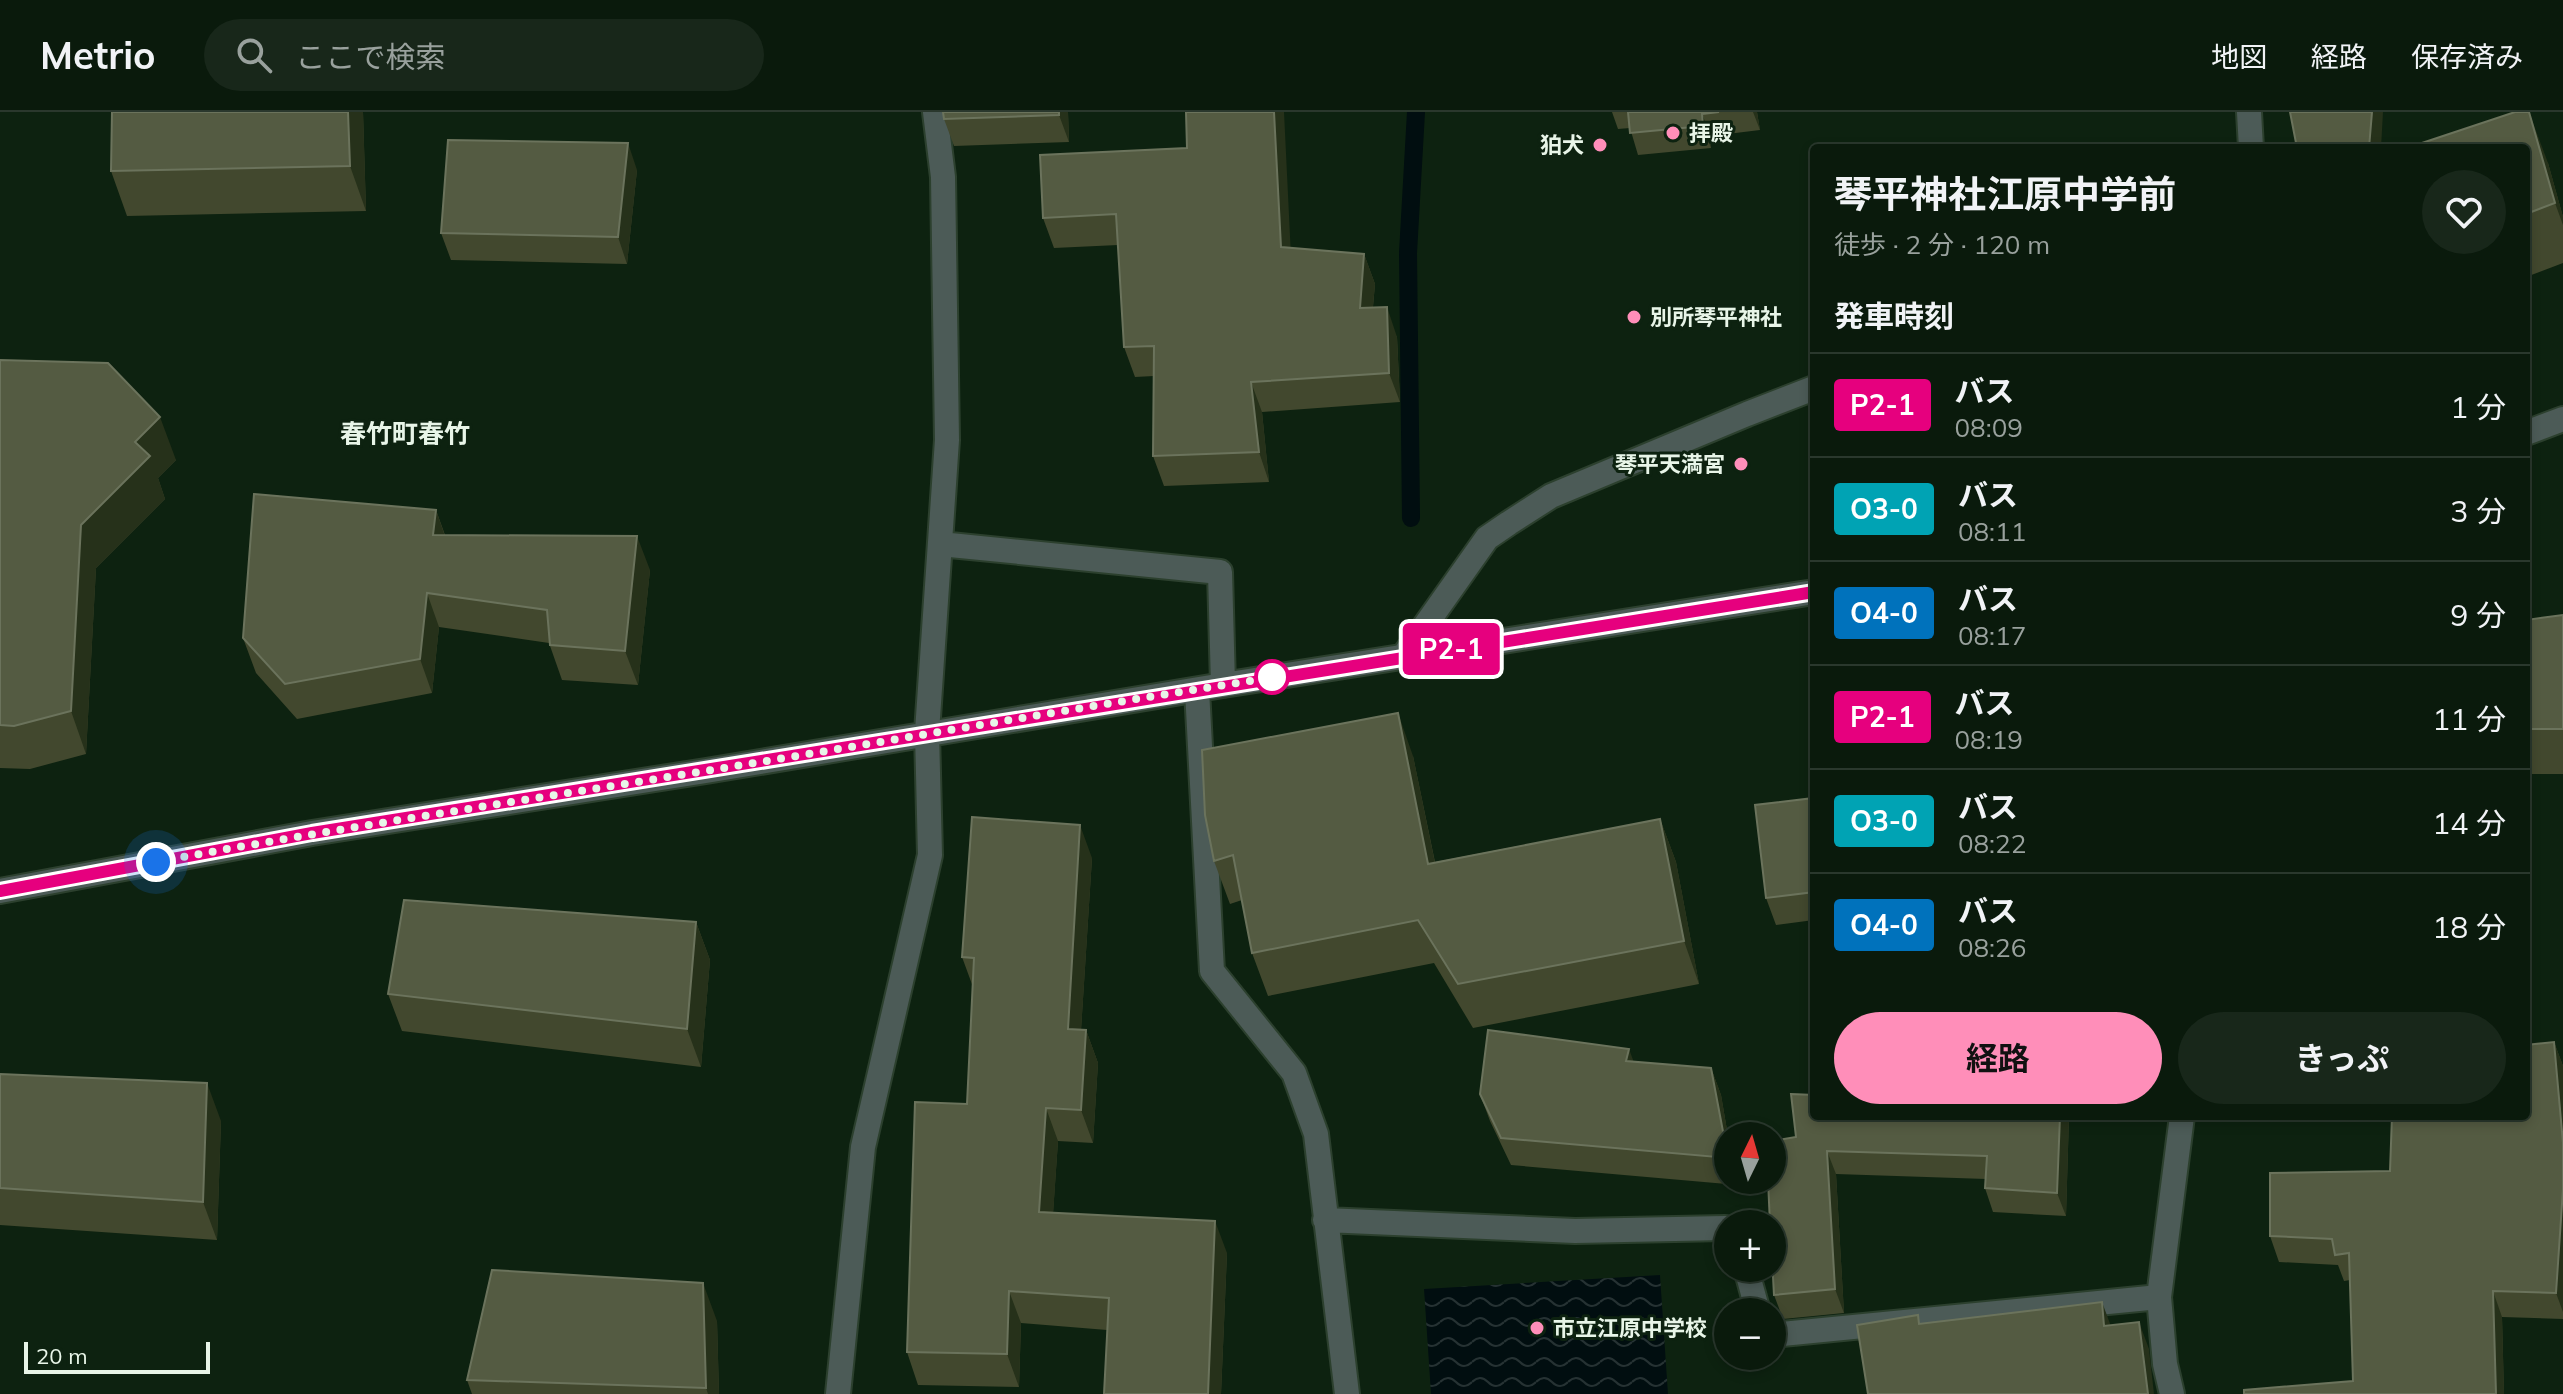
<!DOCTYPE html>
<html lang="ja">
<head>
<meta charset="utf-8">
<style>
  body { margin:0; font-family:Mulish,"Noto Sans JP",sans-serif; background:#18271a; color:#f1f3f6; height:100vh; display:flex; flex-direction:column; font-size:30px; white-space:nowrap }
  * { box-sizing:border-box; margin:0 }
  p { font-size:26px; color:#99a19d }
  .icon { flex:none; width:44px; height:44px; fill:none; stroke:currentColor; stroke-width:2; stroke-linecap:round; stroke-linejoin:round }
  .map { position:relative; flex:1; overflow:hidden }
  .drawer { position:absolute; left:1810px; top:32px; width:720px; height:976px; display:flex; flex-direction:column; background:#0a1a0c; border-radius:8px; box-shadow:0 4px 12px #0003,0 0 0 2px #2a382d }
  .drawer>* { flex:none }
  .badge { padding:0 16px; border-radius:6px; font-size:28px; line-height:52px }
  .needle { width:52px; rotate:5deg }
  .fabs { position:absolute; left:1714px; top:1010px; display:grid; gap:16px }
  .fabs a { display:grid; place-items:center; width:72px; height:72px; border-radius:50%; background:#0a1a0c; box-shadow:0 4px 12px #0003,0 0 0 2px #2a382d; font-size:40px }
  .scale { position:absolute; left:24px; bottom:20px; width:186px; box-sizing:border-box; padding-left:8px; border:4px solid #e8f5e8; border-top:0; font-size:22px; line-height:28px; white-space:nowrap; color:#e8f5e8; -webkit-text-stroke:6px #0d2210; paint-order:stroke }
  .you { position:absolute; width:40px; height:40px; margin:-20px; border:6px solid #fff; border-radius:50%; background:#1a73e8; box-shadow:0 0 0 12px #1a73e833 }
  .map>.badge { position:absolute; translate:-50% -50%; box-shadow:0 0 0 4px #fff }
  h2 { padding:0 24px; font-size:30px; line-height:72px }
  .round { display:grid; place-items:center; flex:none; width:84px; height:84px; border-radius:42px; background:#18271a }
  .overview { display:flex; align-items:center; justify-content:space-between; height:136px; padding:0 24px }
  h1 { font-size:38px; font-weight:700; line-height:60px }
  .primary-button { display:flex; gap:16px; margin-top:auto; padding:16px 24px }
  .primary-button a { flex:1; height:92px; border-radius:48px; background:#ff8eb9; color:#111; font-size:32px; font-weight:700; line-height:92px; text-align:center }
  .primary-button a+a { background:#18271a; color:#f1f3f6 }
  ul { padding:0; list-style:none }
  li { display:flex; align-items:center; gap:24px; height:104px; padding:0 24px; border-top:2px solid #2a382d }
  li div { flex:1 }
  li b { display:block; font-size:30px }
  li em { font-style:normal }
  li .badge { min-width:88px; font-weight:700; text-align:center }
  header { display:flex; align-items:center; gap:48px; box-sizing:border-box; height:112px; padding:0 40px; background:#0a1a0c; border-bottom:2px solid #2a382d }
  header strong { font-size:38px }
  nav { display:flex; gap:44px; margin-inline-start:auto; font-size:28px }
  .search { width:560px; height:72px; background:#18271a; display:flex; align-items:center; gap:20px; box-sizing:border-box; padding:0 28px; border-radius:44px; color:#99a19d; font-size:30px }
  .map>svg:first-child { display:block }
  .water { fill:url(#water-waves) }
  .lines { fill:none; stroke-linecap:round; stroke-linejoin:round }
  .stream { stroke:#010e10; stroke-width:18 }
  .minor-casing { stroke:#2c402e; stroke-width:28 }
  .minor { stroke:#4c5b57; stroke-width:24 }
  .wall { fill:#42482e }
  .shaded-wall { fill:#26311a }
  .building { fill:#545b42; stroke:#6b735c; stroke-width:2 }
  .line-casing { stroke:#fff; stroke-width:18 }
  .line { stroke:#e6007e; stroke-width:12 }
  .walk { stroke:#e8f5e8; stroke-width:8; stroke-dasharray:0 14.4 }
  .poi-dot { fill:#ff8eb9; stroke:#0d2210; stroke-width:3 }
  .stop-dot { fill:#fff; stroke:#e6007e; stroke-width:4 }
  .labels { text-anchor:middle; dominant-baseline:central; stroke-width:6; stroke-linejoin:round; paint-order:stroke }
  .poi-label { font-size:22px; font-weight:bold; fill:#e8f5e8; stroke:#0d2210; text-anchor:start }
  .quarter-label { font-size:26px; font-weight:bold; fill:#e8f5e8; stroke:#0d2210 }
</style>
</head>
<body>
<header>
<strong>Metrio</strong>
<div class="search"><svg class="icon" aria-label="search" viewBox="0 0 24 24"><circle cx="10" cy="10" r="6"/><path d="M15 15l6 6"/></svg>ここで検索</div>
<nav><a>地図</a><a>経路</a><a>保存済み</a></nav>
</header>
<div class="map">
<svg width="2563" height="1282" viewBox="0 0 2563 1282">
  <defs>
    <pattern id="water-waves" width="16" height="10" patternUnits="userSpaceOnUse" patternTransform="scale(2)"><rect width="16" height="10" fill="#010e10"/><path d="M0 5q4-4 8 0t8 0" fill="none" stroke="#263233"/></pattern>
  </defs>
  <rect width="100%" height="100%" fill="#0d2210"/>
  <!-- water -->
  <path class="water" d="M 1660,1163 L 1668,1282 L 1431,1282 L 1424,1177 Z"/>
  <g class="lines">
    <!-- stream -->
    <path class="stream" d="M 1411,406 L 1408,141 L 1416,0"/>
    <!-- minor casing -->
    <g class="minor-casing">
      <path id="minor" d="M 2249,0 L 2251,36
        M 2526,321 L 2563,307
        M 940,432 L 1220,460 L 1223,573
        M 1403,545 L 1487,426 L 1509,411 L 1551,384 L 1747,302 L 1814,276
        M 1197,578 L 1212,859 L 1294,961 L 1316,1022 L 1347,1282
        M 0,779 L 312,721 L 706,659 L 1223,573 L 1814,480
        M 1325,1108 L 1575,1119 L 1725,1116 L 1728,1119
        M 1746,1156 L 1758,1200
        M 1772,1223 L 2159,1185
        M 838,1282 L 863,1035 L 930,743 L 927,620 L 947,328 L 943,65 L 935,0
        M 2172,1282 L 2165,1252 L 2159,1185 L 2182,1004"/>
    </g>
    <!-- minor -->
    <use href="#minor" class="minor"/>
  </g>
  <!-- wall -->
  <path class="wall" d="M 363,0 L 366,99 L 127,104 L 111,59 Z
    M 1068,0 L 1069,30 L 954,34 L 944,7 Z
    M 1612,0 L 1757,0 L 1760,18 L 1711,24 L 1711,36 L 1638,43 L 1630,16 L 1618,17 Z
    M 2526,36 L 2548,51 L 2563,105 L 2563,151 L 2526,165 Z
    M 1040,43 L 1291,136 L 1364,142 L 1375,172 L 1373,195 L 1397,225 L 1400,290 L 1262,300 L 1269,370 L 1164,374 L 1153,344 L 1154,264 L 1135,265 L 1124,235 L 1118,133 L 1054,136 L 1043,106 Z
    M 637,58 L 627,152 L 451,148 L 441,121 Z
    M 0,248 L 176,348 L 158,366 L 165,387 L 96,456 L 86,642 L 30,657 L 0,656 Z
    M 436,398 L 445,423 L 650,458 L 638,573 L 562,568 L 549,531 L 439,515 L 432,581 L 297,607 L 256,561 L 243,526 Z
    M 2563,503 L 2563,662 L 2526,662 L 2526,508 Z
    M 1413,644 L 1435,750 L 1660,707 L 1676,750 L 1699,872 L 1473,916 L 1434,851 L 1268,884 L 1252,841 L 1242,788 L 1230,792 L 1214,749 Z
    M 1814,686 L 1814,808 L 1776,813 L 1766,786 Z
    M 1092,746 L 1081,918 L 1086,918 L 1098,951 L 1093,1031 L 1058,1029 L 1053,1101 L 1227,1141 L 1221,1282 L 1104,1282 L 1107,1218 L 1021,1211 L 1019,1275 L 918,1273 L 907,1240 L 967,992 L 973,875 L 962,845 Z
    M 696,810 L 710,848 L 701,955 L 402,919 L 388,882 Z
    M 2554,930 L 2563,954 L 2563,1207 L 2502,1205 L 2504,1282 L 2244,1282 L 2353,1269 L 2350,1168 L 2344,1169 L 2338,1153 L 2279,1150 L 2270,1124 L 2390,1059 Z
    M 1634,950 L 1711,956 L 1721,983 L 1728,1024 L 1728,1068 L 1737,1068 L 1738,1073 L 1511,1053 L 1490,1009 L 1480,982 Z
    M 0,962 L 221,1009 L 217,1128 L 0,1113 Z
    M 1814,1004 L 2069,1004 L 2066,1104 L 1993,1100 L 1985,1076 L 1986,1067 L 1836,1062 L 1844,1201 L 1783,1207 L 1774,1183 L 1796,1025 Z
    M 717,1209 L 719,1282 L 472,1282 L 467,1268 Z"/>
  <!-- shaded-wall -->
  <path class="shaded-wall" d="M 348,0 L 363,0 L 366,99 L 350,54 Z
    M 1059,0 L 1068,0 L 1069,30 L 1059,3 Z
    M 1274,0 L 1284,0 L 1292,165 L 1281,135 Z
    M 1753,0 L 1757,0 L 1760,18 Z
    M 2372,0 L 2383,0 L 2381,36 L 2369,36 Z
    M 2529,0 L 2548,51 L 2563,105 L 2563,113 L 2555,91 Z
    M 1702,2 L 1711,24 L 1711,36 L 1703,14 Z
    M 628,31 L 637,58 L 627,152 L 618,125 Z
    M 1364,142 L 1375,172 L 1370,225 L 1360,196 Z
    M 1387,195 L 1397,225 L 1400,290 L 1389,261 Z
    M 1251,270 L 1262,300 L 1269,370 L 1259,340 Z
    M 160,305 L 176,348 L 158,366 L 165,387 L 96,456 L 86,642 L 71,599 L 81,413 L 135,330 Z
    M 436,398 L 448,433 L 433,423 Z
    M 637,424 L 650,458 L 638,573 L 625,539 Z
    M 427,481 L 439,515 L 432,581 L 420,547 Z
    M 1398,601 L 1413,644 L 1444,795 L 1428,752 Z
    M 1660,707 L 1676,750 L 1699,872 L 1684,829 Z
    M 1080,713 L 1092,746 L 1079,950 L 1068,917 Z
    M 696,810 L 710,848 L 701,955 L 687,917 Z
    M 1086,918 L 1098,951 L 1093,1031 L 1081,998 Z
    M 2554,930 L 2563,954 L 2563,1031 Z
    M 1629,937 L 1639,964 L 1626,949 Z
    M 1711,956 L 1721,983 L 1728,1024 L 1728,1046 Z
    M 207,971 L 221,1009 L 217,1128 L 203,1090 Z
    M 1046,996 L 1058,1029 L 1051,1133 L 1039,1100 Z
    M 2060,1004 L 2069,1004 L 2066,1104 L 2057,1081 Z
    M 1827,1039 L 1836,1062 L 1844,1201 L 1835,1177 Z
    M 2563,1077 L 2563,1200 L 2556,1181 Z
    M 1215,1109 L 1227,1141 L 1221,1282 L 1208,1282 Z
    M 703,1171 L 717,1209 L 719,1282 L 708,1282 L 706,1276 Z
    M 1009,1179 L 1021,1211 L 1019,1275 L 1007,1242 Z
    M 2493,1179 L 2502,1205 L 2504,1282 L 2496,1282 Z
    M 2102,1190 L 2112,1217 L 2104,1214 Z
    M 2139,1210 L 2149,1237 L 2154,1282 L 2148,1282 Z"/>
  <!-- building -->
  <path class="building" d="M 112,0 L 348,0 L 350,54 L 111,59 Z
    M 943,0 L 1059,0 L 1059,3 L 944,7 Z
    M 1186,0 L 1274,0 L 1281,135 L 1364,142 L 1360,196 L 1387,195 L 1389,261 L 1251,270 L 1259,340 L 1153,344 L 1154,234 L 1124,235 L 1116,102 L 1043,106 L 1040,43 L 1187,36 Z
    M 1628,0 L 1719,0 L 1702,2 L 1703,14 L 1630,21 Z
    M 2290,0 L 2372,0 L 2369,36 L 2297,36 Z
    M 2515,0 L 2529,0 L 2555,91 L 2526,102 L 2526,36 L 2423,36 L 2422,31 Z
    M 448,28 L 628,31 L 618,125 L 441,121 Z
    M 0,248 L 108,251 L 160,305 L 135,330 L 150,344 L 81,413 L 71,599 L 14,614 L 0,613 Z
    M 254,382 L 436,398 L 433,423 L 637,424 L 625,539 L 550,533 L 547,498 L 427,481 L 420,547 L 285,572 L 243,526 Z
    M 2563,503 L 2563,617 L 2526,617 L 2526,508 Z
    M 1398,601 L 1428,752 L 1660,707 L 1684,829 L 1458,872 L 1418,808 L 1252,841 L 1233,743 L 1214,749 L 1205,703 L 1202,638 Z
    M 1814,686 L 1814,780 L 1766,786 L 1755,693 Z
    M 972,705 L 1080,713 L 1068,917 L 1086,918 L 1081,998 L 1046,996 L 1039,1100 L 1215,1109 L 1208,1282 L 1104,1282 L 1109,1186 L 1009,1179 L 1007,1242 L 907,1240 L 915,990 L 967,992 L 974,846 L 962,845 Z
    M 404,788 L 696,810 L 687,917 L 388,882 Z
    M 1488,918 L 1629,937 L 1626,949 L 1711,956 L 1728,1046 L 1501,1026 L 1480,982 Z
    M 2554,930 L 2563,1031 L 2563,1077 L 2556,1181 L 2493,1179 L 2496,1282 L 2244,1282 L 2244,1278 L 2353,1269 L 2349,1141 L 2335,1143 L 2332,1127 L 2270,1124 L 2270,1061 L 2390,1059 L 2392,1004 L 2526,1004 L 2526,933 Z
    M 0,962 L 207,971 L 203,1090 L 0,1076 Z
    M 1791,982 L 1814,983 L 1814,1004 L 2060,1004 L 2057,1081 L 1985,1076 L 1987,1044 L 1827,1039 L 1835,1177 L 1774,1183 L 1772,1147 L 1772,1112 L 1770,1112 L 1768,1068 L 1772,1068 L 1772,1029 L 1796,1025 Z
    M 492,1158 L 703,1171 L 706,1276 L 467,1268 Z
    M 2102,1190 L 2104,1214 L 2139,1210 L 2148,1282 L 1868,1282 L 1857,1213 L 1918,1203 L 1919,1212 Z"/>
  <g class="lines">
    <!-- line casing -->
    <g class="line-casing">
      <path id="line" d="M 0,779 L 312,721 L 1814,480"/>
    </g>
    <!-- line -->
    <use href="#line" class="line"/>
    <!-- walk -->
    <path class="walk" d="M 156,750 C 338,716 522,689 705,659 C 897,628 1090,593 1283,564 L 1272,565"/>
  </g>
  <!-- markers -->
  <g class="poi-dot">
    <circle cx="1673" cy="21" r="8"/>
    <circle cx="1600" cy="33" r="8"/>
    <circle cx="1634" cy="205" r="8"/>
    <circle cx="1741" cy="352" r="8"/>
    <circle cx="1537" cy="1216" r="8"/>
  </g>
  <circle class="stop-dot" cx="1272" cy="565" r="16"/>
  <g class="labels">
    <!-- poi labels -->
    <g class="poi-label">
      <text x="1689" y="21">拝殿</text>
      <text x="1584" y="33" text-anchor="end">狛犬</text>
      <text x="1650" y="205">別所琴平神社</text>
      <text x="1725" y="352" text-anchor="end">琴平天満宮</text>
      <text x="1553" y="1216">市立江原中学校</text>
    </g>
    <!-- quarter labels -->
    <g class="quarter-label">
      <text x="405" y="321">春竹町春竹</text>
    </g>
  </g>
</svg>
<div class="fabs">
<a><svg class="needle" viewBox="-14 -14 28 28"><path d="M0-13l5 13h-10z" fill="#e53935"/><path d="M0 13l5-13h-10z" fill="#99a19d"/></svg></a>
<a>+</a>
<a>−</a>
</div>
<div class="scale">20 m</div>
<div class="you" style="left:156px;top:750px"></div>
<b class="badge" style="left:1451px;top:537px;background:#e6007e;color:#fff">P2-1</b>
<section class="drawer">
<div class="overview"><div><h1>琴平神社江原中学前</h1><p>徒歩 · 2 分 · 120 m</p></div><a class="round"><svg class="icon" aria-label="heart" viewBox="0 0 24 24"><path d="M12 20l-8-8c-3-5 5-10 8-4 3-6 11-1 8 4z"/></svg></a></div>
<h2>発車時刻</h2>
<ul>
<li><span class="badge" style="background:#e6007e;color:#fff">P2-1</span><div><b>バス</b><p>08:09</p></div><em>1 分</em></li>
<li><span class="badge" style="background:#00a3b4;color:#fff">O3-0</span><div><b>バス</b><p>08:11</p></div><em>3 分</em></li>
<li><span class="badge" style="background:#0072bc;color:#fff">O4-0</span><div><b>バス</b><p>08:17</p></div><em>9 分</em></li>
<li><span class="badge" style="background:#e6007e;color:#fff">P2-1</span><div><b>バス</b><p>08:19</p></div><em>11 分</em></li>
<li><span class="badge" style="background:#00a3b4;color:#fff">O3-0</span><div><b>バス</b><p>08:22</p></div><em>14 分</em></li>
<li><span class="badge" style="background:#0072bc;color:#fff">O4-0</span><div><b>バス</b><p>08:26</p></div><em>18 分</em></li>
</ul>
<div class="primary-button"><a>経路</a><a>きっぷ</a></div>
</section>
</div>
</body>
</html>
